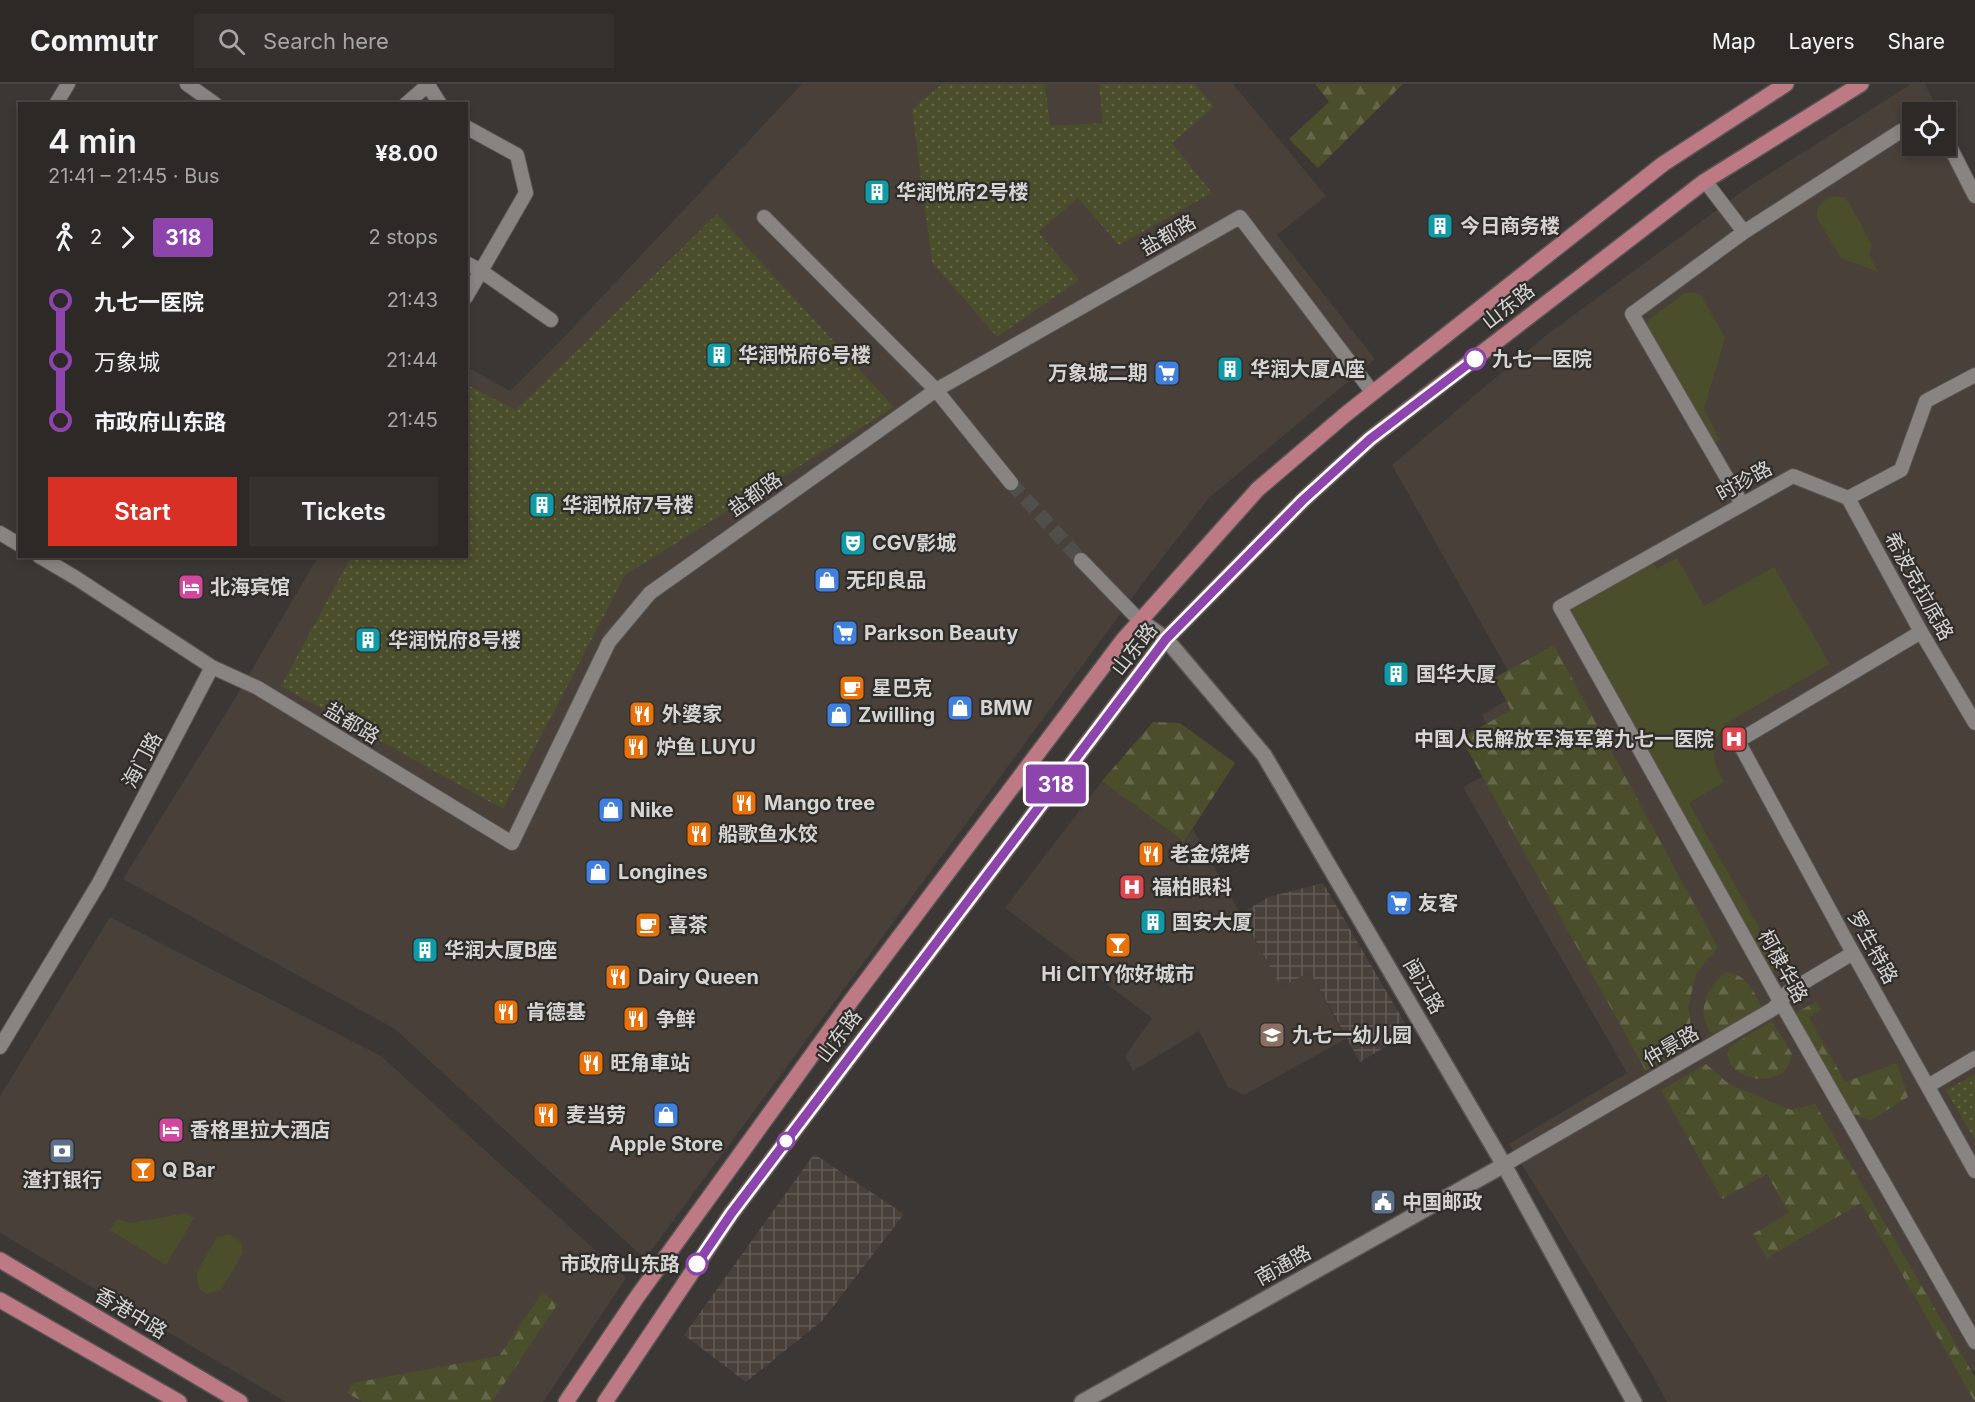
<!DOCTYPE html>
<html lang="en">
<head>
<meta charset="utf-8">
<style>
  body { margin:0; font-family:Inter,"Noto Sans SC",sans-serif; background:#34312f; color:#f1f3f6; height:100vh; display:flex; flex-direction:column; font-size:22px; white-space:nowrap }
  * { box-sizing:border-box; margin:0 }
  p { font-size:20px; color:#a6a6a7 }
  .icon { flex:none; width:33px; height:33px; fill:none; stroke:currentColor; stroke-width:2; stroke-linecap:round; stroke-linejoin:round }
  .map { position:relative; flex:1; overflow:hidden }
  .details { position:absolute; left:18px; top:18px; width:450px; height:456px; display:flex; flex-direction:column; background:#2c2927; border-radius:0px; box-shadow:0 3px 9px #0003,0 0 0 2px #484544 }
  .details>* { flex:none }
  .badge { padding:0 12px; border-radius:4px; font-size:21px; line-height:39px }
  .buttons { position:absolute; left:1902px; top:18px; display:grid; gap:12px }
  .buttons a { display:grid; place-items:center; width:54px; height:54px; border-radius:0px; background:#2c2927; box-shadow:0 3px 9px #0003,0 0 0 2px #484544; font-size:30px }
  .map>.badge { position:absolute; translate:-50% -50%; box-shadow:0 0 0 3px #fff }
  .legs { display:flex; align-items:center; gap:9px; height:66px; padding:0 30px; font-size:20px }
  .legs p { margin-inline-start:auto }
  .overview { display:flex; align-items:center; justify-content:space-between; height:102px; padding:0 30px }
  h1 { font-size:33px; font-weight:600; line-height:45px }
  .primary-button { display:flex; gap:12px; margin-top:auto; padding:12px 30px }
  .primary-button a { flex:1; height:69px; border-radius:0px; background:#d93025; color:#fff; font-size:24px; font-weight:600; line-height:69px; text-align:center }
  .primary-button a+a { background:#34312f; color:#f1f3f6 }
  ul { padding:0 30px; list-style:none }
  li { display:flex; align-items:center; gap:21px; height:60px; font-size:22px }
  li i { display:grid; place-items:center; width:9px; height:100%; margin:0 8px; background:currentColor }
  li i::after { content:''; width:15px; height:15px; margin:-8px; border:4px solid; border-radius:50%; background:#2c2927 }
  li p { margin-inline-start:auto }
  li:first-child i { background:linear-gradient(#0000 50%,currentColor 0) }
  li:last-child i { background:linear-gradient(currentColor 50%,#0000 0) }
  header { display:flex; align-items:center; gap:36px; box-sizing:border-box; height:84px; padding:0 30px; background:#2c2927; border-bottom:2px solid #484544 }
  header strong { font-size:28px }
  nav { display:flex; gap:33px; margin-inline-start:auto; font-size:21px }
  .search { width:420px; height:54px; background:#34312f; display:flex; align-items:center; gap:15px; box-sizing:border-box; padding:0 21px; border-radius:0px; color:#a6a6a7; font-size:22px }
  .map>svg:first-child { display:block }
  .built { fill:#484039 }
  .industrial { fill:url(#industrial-grid) }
  .grass { fill:#4b4e2b }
  .forest { fill:url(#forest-firs) }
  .park { fill:url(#park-dots) }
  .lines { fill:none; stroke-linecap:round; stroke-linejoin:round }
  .street-tunnel { stroke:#514f4c; stroke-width:14; stroke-dasharray:14 7; stroke-linecap:butt }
  .street-casing { stroke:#575553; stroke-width:16 }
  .secondary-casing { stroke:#575553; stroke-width:18 }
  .primary-casing { stroke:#575553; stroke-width:18 }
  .street { stroke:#888482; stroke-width:14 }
  .secondary { stroke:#888482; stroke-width:15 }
  .primary { stroke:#bd7a84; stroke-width:15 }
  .line-1-casing { stroke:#fff; stroke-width:14 }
  .line-1 { stroke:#8e44ad; stroke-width:9 }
  .stop-1-dot { fill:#fff; stroke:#8e44ad; stroke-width:3 }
  .labels { text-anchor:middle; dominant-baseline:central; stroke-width:4.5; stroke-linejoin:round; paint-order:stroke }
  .poi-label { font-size:20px; font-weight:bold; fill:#d6d5d3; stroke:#2f2d2a; text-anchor:start }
  .street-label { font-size:20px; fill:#d6d5d3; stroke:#2f2d2a }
  .stop-label { font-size:20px; font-weight:bold; fill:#d6d5d3; stroke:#2f2d2a; text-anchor:start }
</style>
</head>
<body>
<header>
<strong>Commutr</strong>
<div class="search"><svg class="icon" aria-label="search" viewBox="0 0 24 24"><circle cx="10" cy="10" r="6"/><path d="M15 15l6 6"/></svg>Search here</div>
<nav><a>Map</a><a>Layers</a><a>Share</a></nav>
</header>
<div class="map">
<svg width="1975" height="1318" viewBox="0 0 1975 1318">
  <defs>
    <pattern id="industrial-grid" width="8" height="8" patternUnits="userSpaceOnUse" patternTransform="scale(1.5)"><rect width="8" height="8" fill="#484039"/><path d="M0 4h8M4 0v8" fill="none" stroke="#625b55"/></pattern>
    <pattern id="forest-firs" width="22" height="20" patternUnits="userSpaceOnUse" patternTransform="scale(1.5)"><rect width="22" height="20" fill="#4b4e2b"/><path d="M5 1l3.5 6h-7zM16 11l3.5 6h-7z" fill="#646749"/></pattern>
    <pattern id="park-dots" width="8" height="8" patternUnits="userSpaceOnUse" patternTransform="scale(1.5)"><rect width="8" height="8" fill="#4b4e2b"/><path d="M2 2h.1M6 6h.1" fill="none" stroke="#646749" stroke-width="1.8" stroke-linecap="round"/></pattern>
  </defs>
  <rect width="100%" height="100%" fill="#3a3734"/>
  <!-- built -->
  <path class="built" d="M 802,0 L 1233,0 L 1326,112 L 1277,151 L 1375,275 L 1209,414 L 1152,487 L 645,1175 L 395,945 L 123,795 L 228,626 L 318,473 L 466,472 L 467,283 L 510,307 L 565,252 Z
    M 1911,0 L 1925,0 L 1939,28 L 1912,28 L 1912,62 L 1946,62 L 1946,40 L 1975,97 L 1975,1286 L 1968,1289 L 1975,1301 L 1975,1318 L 1667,1318 L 1649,1285 L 1509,1060 L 1627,989 L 1463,703 L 1506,680 L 1482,631 L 1520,608 L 1392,381 L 1545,252 L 1747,104 Z
    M 1102,697 L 1184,758 L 1193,745 L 1281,903 L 1310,888 L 1346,955 L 1244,1011 L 1228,1003 L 1199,947 L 1133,987 L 1125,972 L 1152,934 L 1005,824 Z
    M 110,833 L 381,972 L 626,1194 L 543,1318 L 286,1318 L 0,1149 L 0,1012 Z"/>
  <!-- industrial -->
  <path class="industrial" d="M 1323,799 L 1410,948 L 1360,978 L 1310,888 L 1281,903 L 1241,830 L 1268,813 Z
    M 814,1070 L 904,1130 L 822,1237 L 746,1298 L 684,1251 Z"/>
  <!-- grass -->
  <path class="grass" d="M 1831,113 L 1844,113 L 1850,120 L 1872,161 L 1869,170 L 1878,188 L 1841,174 L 1817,134 C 1816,123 1821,118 1831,113 Z
    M 1685,209 L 1697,209 L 1702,212 L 1725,254 L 1704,325 L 1720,356 L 1711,360 L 1648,250 L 1648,236 Z
    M 1677,474 L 1704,522 L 1774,483 L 1830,580 L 1726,639 L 1713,660 L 1715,680 L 1724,698 L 1689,719 L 1772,867 L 1786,859 L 1790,867 L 1792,876 L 1771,889 L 1569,527 L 1653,479 L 1657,485 Z
    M 186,1129 L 194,1134 L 166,1181 L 110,1146 L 117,1135 L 131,1139 Z
    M 229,1150 L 241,1158 L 243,1169 L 221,1206 L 208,1210 L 199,1205 L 196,1190 L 217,1153 Z"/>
  <!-- forest -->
  <path class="forest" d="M 1315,0 L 1403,0 L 1318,84 L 1289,55 L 1329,18 Z
    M 1554,561 L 1718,864 L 1697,888 L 1688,923 L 1694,960 L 1646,987 L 1461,654 L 1511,626 L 1494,594 Z
    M 1153,638 L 1180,639 L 1235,679 L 1184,758 L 1102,697 Z
    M 1725,888 C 1747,890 1753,907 1763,924 L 1718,950 L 1710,948 C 1708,943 1705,938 1704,933 C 1701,916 1713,899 1725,888 Z
    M 1816,918 L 1821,926 L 1809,933 L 1845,998 L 1897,979 L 1908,1013 L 1871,1036 L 1851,1030 L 1795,929 Z
    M 1772,937 L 1792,970 C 1791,974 1790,980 1787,983 C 1772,1007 1719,992 1729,963 Z
    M 1706,980 L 1729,1000 L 1791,1026 L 1815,1020 L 1975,1293 L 1975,1318 L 1861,1119 L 1767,1174 L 1753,1150 L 1789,1129 L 1767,1090 L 1722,1115 L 1661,1006 Z
    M 542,1209 L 558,1220 L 492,1318 L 363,1318 L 347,1309 L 353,1299 L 499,1272 Z"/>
  <!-- park -->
  <path class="park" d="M 942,0 L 1045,0 L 1050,42 L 1103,39 L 1099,0 L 1195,0 L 1214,23 L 1172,59 L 1212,109 L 1119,161 L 1078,114 L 1038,148 L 1079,196 L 997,253 L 932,178 L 912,25 Z
    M 717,130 L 894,323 L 625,491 L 503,725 L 281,602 L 351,473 L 466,472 L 467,301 L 516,326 Z
    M 1975,990 L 1975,1056 L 1946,1006 Z"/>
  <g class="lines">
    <!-- street-tunnel -->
    <path class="street-tunnel" d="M 1011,399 L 1081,476"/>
    <!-- street casing -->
    <g class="street-casing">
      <path id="street" d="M 187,0 L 215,20
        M 428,1 L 440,20
        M 56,20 L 68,0
        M 406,20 L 429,0
        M 466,43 L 517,71 L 526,109 L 466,213
        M 1946,55 L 1975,112
        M 1705,97 L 1744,148
        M 764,133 L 936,306 L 1011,399
        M 466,179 L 481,187 L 551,236
        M 1975,291 L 1926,317 L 1901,386 L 1848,414 L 1793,392 L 1560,523 L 1780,917 L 1975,1258
        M 1848,414 L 1921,548 L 1975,639
        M 1742,420 L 1632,230 L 1744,148 L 1901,47 L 1912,48
        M 0,449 L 20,461
        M 1081,476 L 1139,536
        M 1921,548 L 1738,657 L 1853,869 L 1975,1087
        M 212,583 L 258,604 L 512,759 L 609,558 L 650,509 L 936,306 L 1240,133 L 1373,309
        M 0,963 L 99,799 L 212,583 L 76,494 L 39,472
        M 1928,1002 L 1975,974
        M 1504,1081 L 1773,925 L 1788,908 L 1853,869"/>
    </g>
    <!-- secondary casing -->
    <g class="secondary-casing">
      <path id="secondary" d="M 1139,536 L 1166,555 L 1264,671 L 1504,1081 L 1634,1318
        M 1082,1318 L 1504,1081"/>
    </g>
    <!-- primary casing -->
    <g class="primary-casing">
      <path id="primary" d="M 0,1176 L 240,1318
        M 0,1216 L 179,1318
        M 566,1318 L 637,1213 L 851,917 L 1123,556 L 1258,405 L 1346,330 L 1663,80 L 1786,0
        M 605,1318 L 731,1130 L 1166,555 L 1303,416 L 1370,355 L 1705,97 L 1861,0"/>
    </g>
    <!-- street -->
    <use href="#street" class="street"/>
    <!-- secondary -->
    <use href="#secondary" class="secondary"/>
    <!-- primary -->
    <use href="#primary" class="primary"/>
  </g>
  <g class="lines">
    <!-- line-1 casing -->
    <g class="line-1-casing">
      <path id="line-1" d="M 697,1180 L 731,1130 L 1166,555 L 1303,416 L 1370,355 L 1475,275"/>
    </g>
    <!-- line-1 -->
    <use href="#line-1" class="line-1"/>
  </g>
  <!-- icons -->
  <defs>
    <g id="building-square" transform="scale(1.35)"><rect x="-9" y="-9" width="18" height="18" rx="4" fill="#0f9aa8" stroke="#2f2d2a"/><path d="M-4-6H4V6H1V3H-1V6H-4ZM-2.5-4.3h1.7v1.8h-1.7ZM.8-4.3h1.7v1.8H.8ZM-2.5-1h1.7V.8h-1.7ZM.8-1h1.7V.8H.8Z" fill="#fff"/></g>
    <g id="supermarket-square" transform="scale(1.35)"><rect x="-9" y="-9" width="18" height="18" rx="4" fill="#3f7fe0" stroke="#2f2d2a"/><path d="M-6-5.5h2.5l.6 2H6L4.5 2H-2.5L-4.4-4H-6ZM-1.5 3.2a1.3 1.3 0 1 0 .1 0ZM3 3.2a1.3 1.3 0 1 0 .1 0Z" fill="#fff"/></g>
    <g id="theatre-square" transform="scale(1.35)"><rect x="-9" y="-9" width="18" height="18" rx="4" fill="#0f9aa8" stroke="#2f2d2a"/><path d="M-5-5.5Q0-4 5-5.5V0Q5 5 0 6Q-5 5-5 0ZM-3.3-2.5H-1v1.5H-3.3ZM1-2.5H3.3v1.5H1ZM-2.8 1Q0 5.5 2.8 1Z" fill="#fff"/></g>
    <g id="shop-square" transform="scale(1.35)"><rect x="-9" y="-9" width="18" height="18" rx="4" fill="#3f7fe0" stroke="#2f2d2a"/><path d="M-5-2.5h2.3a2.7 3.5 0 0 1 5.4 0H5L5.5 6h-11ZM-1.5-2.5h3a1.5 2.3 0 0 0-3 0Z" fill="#fff"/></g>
    <g id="hotel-square" transform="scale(1.35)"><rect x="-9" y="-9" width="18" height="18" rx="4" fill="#d1479c" stroke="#2f2d2a"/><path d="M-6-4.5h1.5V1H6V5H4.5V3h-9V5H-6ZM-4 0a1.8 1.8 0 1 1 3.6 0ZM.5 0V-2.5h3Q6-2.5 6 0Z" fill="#fff"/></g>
    <g id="cafe-square" transform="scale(1.35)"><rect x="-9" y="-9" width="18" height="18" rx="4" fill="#e8710a" stroke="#2f2d2a"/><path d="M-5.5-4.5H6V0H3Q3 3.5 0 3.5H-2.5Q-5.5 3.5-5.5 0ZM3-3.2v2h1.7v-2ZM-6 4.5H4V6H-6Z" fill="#fff"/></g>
    <g id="restaurant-square" transform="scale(1.35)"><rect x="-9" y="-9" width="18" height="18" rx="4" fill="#e8710a" stroke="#2f2d2a"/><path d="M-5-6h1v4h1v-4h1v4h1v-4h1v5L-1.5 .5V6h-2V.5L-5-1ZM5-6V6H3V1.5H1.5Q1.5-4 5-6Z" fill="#fff"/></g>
    <g id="hospital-square" transform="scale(1.35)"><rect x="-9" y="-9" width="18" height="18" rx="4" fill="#e0444e" stroke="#2f2d2a"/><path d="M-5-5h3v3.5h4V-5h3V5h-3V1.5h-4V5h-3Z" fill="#fff"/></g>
    <g id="bar-square" transform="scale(1.35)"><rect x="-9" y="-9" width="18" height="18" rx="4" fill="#e8710a" stroke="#2f2d2a"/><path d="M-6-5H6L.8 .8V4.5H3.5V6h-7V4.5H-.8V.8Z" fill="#fff"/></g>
    <g id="school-square" transform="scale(1.35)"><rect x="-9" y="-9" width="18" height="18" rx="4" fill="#8d6e63" stroke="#2f2d2a"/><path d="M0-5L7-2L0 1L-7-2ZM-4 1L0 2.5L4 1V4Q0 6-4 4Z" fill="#fff"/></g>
    <g id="bank-square" transform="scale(1.35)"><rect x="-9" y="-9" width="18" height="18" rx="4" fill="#5c6f8a" stroke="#2f2d2a"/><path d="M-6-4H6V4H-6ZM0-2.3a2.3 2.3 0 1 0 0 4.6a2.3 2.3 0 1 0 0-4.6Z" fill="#fff"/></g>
    <g id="civic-square" transform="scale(1.35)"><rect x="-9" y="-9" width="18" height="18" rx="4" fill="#5c6f8a" stroke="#2f2d2a"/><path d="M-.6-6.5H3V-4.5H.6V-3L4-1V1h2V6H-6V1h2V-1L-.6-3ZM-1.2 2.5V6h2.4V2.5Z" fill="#fff"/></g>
  </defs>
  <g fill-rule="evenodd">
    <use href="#building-square" x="877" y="108"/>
    <use href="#building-square" x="1440" y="142"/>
    <use href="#building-square" x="719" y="271"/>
    <use href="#building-square" x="1230" y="285"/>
    <use href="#supermarket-square" x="1167" y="289"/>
    <use href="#building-square" x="542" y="421"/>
    <use href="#theatre-square" x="853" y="459"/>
    <use href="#shop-square" x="827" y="496"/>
    <use href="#hotel-square" x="191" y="503"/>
    <use href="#supermarket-square" x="845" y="549"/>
    <use href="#building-square" x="368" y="556"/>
    <use href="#building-square" x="1396" y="590"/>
    <use href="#cafe-square" x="852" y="604"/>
    <use href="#shop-square" x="960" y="624"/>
    <use href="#restaurant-square" x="642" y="630"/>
    <use href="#shop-square" x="839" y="631"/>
    <use href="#hospital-square" x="1734" y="655"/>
    <use href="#restaurant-square" x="636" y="663"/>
    <use href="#restaurant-square" x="744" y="719"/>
    <use href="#shop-square" x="611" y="726"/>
    <use href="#restaurant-square" x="699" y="750"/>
    <use href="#restaurant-square" x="1151" y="770"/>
    <use href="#shop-square" x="598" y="788"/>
    <use href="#hospital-square" x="1132" y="803"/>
    <use href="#supermarket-square" x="1399" y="819"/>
    <use href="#building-square" x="1153" y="838"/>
    <use href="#cafe-square" x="648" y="841"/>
    <use href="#bar-square" x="1118" y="861"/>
    <use href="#building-square" x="425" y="866"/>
    <use href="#restaurant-square" x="618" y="893"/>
    <use href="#restaurant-square" x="506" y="928"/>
    <use href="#restaurant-square" x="636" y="935"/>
    <use href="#school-square" x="1272" y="951"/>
    <use href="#restaurant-square" x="591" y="979"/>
    <use href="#restaurant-square" x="546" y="1031"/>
    <use href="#shop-square" x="666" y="1031"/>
    <use href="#hotel-square" x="171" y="1046"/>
    <use href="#bank-square" x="62" y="1067"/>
    <use href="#bar-square" x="143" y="1086"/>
    <use href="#civic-square" x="1383" y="1118"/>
  </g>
  <!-- markers -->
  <g class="stop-1-dot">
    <circle cx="1475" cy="275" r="10"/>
    <circle cx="786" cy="1057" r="8"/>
    <circle cx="697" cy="1180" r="10"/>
  </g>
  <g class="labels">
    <!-- poi labels -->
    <g class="poi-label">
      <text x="896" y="108">华润悦府2号楼</text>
      <text x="1460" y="142">今日商务楼</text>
      <text x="738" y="271">华润悦府6号楼</text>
      <text x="1250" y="285">华润大厦A座</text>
      <text x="1148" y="289" text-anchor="end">万象城二期</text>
      <text x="562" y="421">华润悦府7号楼</text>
      <text x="872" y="459">CGV影城</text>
      <text x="846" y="496">无印良品</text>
      <text x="210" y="503">北海宾馆</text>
      <text x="864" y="549">Parkson Beauty</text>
      <text x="388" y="556">华润悦府8号楼</text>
      <text x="1416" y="590">国华大厦</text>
      <text x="872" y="604">星巴克</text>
      <text x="980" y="624">BMW</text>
      <text x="662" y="630">外婆家</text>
      <text x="858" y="631">Zwilling</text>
      <text x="1714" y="655" text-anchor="end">中国人民解放军海军第九七一医院</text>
      <text x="656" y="663">炉鱼 LUYU</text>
      <text x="764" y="719">Mango tree</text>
      <text x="630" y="726">Nike</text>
      <text x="718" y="750">船歌鱼水饺</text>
      <text x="1170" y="770">老金烧烤</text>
      <text x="618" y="788">Longines</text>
      <text x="1152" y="803">福柏眼科</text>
      <text x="1418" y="819">友客</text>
      <text x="1172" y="838">国安大厦</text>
      <text x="668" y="841">喜茶</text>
      <text x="444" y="866">华润大厦B座</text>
      <text x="1118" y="890" text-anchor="middle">Hi CITY你好城市</text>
      <text x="638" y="893">Dairy Queen</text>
      <text x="526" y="928">肯德基</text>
      <text x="656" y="935">争鲜</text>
      <text x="1292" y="951">九七一幼儿园</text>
      <text x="610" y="979">旺角車站</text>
      <text x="566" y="1031">麦当劳</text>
      <text x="190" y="1046">香格里拉大酒店</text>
      <text x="666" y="1060" text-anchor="middle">Apple Store</text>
      <text x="162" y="1086">Q Bar</text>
      <text x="62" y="1096" text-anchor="middle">渣打银行</text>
      <text x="1402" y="1118">中国邮政</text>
    </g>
    <!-- street labels -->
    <g class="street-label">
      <text transform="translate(1168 151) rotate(-30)">盐都路</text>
      <text transform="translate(1508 222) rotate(-38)">山东路</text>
      <text transform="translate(1744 397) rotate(-29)">时珍路</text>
      <text transform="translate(755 410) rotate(-35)">盐都路</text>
      <text transform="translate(1919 502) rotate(61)">希波克拉底路</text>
      <text transform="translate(1134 565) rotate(-52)">山东路</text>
      <text transform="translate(352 639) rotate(31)">盐都路</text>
      <text transform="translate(142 676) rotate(-62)">海门路</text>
      <text transform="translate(1873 863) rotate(61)">罗生特路</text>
      <text transform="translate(1783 882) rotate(61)">柯棣华路</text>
      <text transform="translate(1424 902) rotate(60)">闽江路</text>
      <text transform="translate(839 952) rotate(-53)">山东路</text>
      <text transform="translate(1671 962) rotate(-30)">仲景路</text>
      <text transform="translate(1283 1181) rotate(-29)">南通路</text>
      <text transform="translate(131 1229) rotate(31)">香港中路</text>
    </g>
    <!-- stop labels -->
    <g class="stop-label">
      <text x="1492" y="275">九七一医院</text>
      <text x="680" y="1180" text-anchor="end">市政府山东路</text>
    </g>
  </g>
</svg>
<div class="buttons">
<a><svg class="icon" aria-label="locate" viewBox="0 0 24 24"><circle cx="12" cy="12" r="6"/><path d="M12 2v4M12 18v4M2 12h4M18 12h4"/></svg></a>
</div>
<b class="badge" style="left:1056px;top:700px;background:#8e44ad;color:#fff">318</b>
<section class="details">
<div class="overview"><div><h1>4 min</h1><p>21:41 – 21:45 · Bus</p></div><b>¥8.00</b></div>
<div class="legs"><svg class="icon" aria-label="walk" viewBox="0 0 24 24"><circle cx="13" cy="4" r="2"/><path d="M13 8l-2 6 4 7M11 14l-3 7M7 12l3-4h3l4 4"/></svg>2<svg class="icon" aria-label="forward" viewBox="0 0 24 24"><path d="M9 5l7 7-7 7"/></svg><b class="badge" style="background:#8e44ad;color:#fff">318</b><p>2 stops</p></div>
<ul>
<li><i style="color:#8e44ad"></i><b>九七一医院</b><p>21:43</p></li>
<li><i style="color:#8e44ad"></i><span>万象城</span><p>21:44</p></li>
<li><i style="color:#8e44ad"></i><b>市政府山东路</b><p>21:45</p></li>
</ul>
<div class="primary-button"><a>Start</a><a>Tickets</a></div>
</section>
</div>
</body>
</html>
